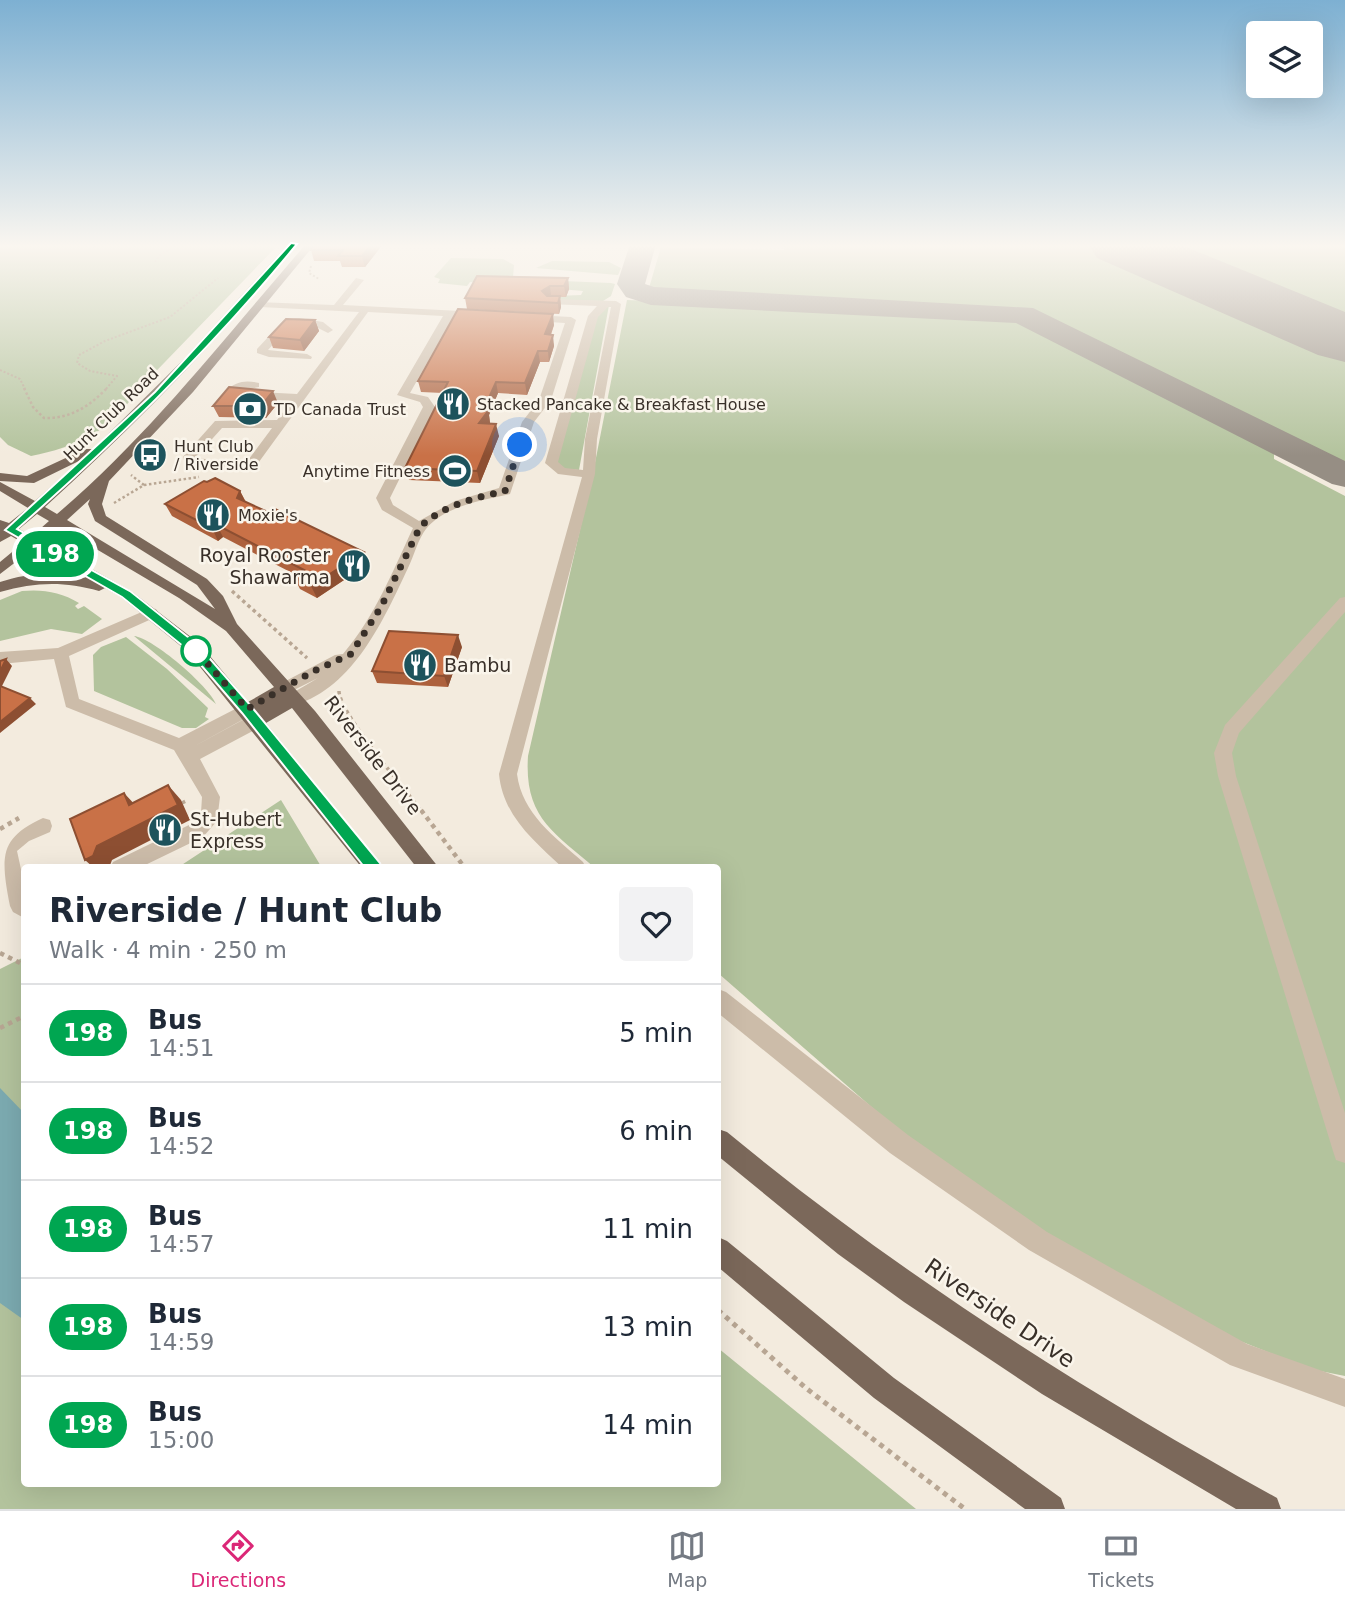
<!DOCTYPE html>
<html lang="en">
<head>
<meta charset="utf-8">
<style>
  body { margin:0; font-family:"DejaVu Sans",sans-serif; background:#f2f2f3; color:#1f2937; height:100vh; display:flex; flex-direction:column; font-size:26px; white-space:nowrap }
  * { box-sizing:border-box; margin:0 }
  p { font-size:23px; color:#747a83 }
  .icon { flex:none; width:38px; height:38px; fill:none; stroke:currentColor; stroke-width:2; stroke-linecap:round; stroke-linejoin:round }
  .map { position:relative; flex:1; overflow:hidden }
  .drawer { position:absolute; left:21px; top:864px; width:700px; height:623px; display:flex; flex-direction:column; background:#fff; border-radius:7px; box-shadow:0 7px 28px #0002 }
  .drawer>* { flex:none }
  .badge { padding:0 14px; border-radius:23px; font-size:24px; line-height:46px }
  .tools { position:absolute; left:1246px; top:21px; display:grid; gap:14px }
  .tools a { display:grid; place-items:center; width:77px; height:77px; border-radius:7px; background:#fff; box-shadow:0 7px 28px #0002; font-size:35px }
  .you { position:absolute; width:35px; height:35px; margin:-18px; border:5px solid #fff; border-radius:50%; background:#1a73e8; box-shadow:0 0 0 10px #1a73e833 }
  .map>.badge { position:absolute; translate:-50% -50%; box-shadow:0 0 0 4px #fff }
  .round { display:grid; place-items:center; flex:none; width:74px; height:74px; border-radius:7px; background:#f2f2f3 }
  .overview { display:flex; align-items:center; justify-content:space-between; height:119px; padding:0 28px }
  h1 { font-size:33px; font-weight:700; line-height:52px }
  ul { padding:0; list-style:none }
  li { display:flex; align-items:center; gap:21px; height:98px; padding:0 28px; border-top:2px solid #e0e1e3 }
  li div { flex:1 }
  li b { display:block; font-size:26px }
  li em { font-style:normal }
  li .badge { min-width:77px; font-weight:700; text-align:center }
  .tabs { display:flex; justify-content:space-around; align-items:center; height:98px; border-top:2px solid #e0e1e3; background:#fff; font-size:19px; color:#747a83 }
  .tabs a { display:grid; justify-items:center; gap:4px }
  .tabs .active { color:#db2777 }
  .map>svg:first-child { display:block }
  .green { fill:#b3c39d }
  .water { fill:#7cabb1 }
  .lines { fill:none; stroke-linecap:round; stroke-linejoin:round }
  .taxiway { fill:#968e84; fill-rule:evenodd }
  .runway { fill:#968e84; fill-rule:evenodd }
  .path-far4 { stroke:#b8a693; stroke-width:2; stroke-dasharray:2 2; stroke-linecap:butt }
  .path-far3 { stroke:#b8a693; stroke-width:2.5; stroke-dasharray:2.5 2.5; stroke-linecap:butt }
  .path-far2 { stroke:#b8a693; stroke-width:3.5; stroke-dasharray:3.5 3.5; stroke-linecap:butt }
  .path-far1 { stroke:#b8a693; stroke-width:4.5; stroke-dasharray:4.5 4.5; stroke-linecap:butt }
  .path { stroke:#b8a693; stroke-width:5; stroke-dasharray:5 5; stroke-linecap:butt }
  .minor { fill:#ccbca9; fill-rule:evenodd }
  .major { fill:#7b685a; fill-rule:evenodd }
  .wall { fill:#ad613d }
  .shaded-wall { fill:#8d4f32 }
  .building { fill:#c97147; stroke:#8d4f32; stroke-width:2 }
  .line { fill:#00a651; stroke:#fff; stroke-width:2 }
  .walk { stroke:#393029; stroke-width:7; stroke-dasharray:0 12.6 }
  .stop-dot { fill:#fff; stroke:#00a651; stroke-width:3.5 }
  .labels { text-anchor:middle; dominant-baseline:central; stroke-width:5; stroke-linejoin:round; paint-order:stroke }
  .far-poi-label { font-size:16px; fill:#393029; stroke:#faf5eb; text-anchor:start }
  .far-street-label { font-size:16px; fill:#393029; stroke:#faf5eb }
  .poi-label { font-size:19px; fill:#393029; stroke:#faf5eb; text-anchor:start }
  .street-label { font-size:19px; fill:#393029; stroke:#faf5eb }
  .near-street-label { font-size:23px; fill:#393029; stroke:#faf5eb }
</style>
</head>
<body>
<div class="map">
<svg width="1345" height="1509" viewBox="0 0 1345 1509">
  <rect width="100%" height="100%" fill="#f3ebde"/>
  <!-- green -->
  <path class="green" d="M 0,244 L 279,244 L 136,392 C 110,432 76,447 31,456 L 8,445 L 0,437 Z
    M 784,244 L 1099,244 L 1345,350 L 1345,469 L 1023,308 L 660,293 L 649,288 L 661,247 L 784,250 Z
    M 1140,244 L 1345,246 L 1345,328 Z
    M 451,258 L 503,259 L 514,265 L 513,277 L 495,276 L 493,283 L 470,282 L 467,286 L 438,283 L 440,279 L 434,277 Z
    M 552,261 L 609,262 L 621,268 L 618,275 L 536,268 Z
    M 563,281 L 611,283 L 615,284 L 611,296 L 603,301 L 554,300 L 555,296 L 581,295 L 583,291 L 560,289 Z
    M 627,300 L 998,314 L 1022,319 L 1274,450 L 1274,459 L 1345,496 L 1345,1376 L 1310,1369 L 1230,1337 L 1047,1233 L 907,1138 L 718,973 L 718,868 L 595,868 C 553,832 524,817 528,756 L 593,473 Z
    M 609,305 L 579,470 L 566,469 L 555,463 L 595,317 Z
    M 22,591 C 43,589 61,592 79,603 L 75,606 L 78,609 L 84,606 L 102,619 L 82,634 L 51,629 L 0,641 L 0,600 Z
    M 134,636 C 153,638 209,686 216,704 Z
    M 126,637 L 167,669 L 208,708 L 205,717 L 209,719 L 196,728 L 182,728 L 94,691 L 93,655 L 101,647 Z
    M 281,800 L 322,868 L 177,868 Z
    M 24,957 L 24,1484 L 718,1484 L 718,1348 L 916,1509 L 0,1509 L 0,969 Z"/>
  <!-- water -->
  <path class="water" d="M 0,1088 L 24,1113 L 24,1320 L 0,1303 Z"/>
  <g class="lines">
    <!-- taxiway -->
    <path class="taxiway" d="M 630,244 L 656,244 L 645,284 L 654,287 L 1033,308 L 1345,461 L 1345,487 L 1332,484 L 1016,323 L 651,305 L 626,297 L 617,284 Z
      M 1333,323 L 1345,326 L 1345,346 L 1322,339 L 1318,332 L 1322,325 Z"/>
    <!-- runway -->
    <path class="runway" d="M 1088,244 L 1179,244 L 1345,312 L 1345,362 L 1318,355 L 1097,258 Z"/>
    <!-- path-far4 -->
    <path class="path-far4" d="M 90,244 L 93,247 L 102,244
      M 155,262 L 160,255 L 178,244
      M 311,266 L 309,273 L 319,279
      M 0,370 L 20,379 L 25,389
      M 106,389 L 117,376 L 90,371 L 77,363 L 79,355 L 105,341 L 170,317 L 218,278"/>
    <!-- path-far3 -->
    <path class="path-far3" d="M 24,388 L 33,407 L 44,418 C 70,419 90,406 107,388
      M 144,485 L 199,477
      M 114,503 L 144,485 L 131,475"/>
    <!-- path-far2 -->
    <path class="path-far2" d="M 232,591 L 307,658
      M 339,691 C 339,713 406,790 422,812
      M 182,803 L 186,801"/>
    <!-- path-far1 -->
    <path class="path-far1" d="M 421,810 L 465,868
      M 0,829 L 19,818
      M 0,953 L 24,965
      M 0,1028 L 24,1016"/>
    <!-- path -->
    <path class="path" d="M 718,1310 L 807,1389 L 965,1509"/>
    <!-- minor -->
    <path class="minor" d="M 356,278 L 364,280 L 343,305 L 480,312 L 485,315 L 480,318 L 453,317 L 410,393 L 428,397 L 435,407 L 390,498 L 393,505 L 419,521 L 455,501 L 499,488 L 522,422 L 539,400 L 565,323 L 533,321 L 528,318 L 533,315 L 571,317 L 576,320 L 551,400 L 534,422 L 510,494 C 484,500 444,506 426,529 C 418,539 414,556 408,568 C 384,619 354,687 295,705 L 287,699 L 289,695 L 318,678 L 286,694 L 280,692 L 278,688 L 280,684 L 335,655 L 343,654 C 374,618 393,571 413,528 L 382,510 L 376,498 L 423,407 L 420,402 L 397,395 L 443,316 L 368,312 L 253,470 L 189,465 L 185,464 L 183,457 L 215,421 L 277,420 L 292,401 L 239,398 L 226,391 C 236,381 246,380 259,383 L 259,387 L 240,391 L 297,394 L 359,312 L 260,307 L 255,304 L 257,302 L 334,305 ZM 222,428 L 272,428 L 246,463 L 195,458 Z
      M 551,299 L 616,301 L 621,304 L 597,439 L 595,474 L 517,774 C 522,814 555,837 583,862 L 586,868 L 563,868 C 534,841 503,816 499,774 L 582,477 L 558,474 L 545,463 L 588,316 L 597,306 L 548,304 L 546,302 ZM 608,307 L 611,307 L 585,439 L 583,470 L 565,468 L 558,462 L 598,317 Z
      M 299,318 L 323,322 L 333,330 L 328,333 L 312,325 L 291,325 L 268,350 L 307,354 L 312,357 L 311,359 L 269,357 L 257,353 L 257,349 L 284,320 Z
      M 1345,597 L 1345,612 L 1239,733 L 1232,753 L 1236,776 L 1345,1113 L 1345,1163 L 1336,1160 L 1333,1151 L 1218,776 L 1214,753 L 1225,725 L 1340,598 Z
      M 151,608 L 156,609 L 159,613 L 156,617 L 69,656 L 79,699 L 179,738 L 241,706 L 253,706 L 255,710 L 253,714 L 191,748 L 250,716 L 262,716 L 264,721 L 262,726 L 200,759 L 220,797 L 217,821 L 203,837 L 139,868 L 110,868 L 113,862 L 189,825 L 201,813 L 202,797 L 174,750 L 66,707 L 54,659 L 0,664 L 0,652 L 58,648 Z
      M 43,818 L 50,820 L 52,826 L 50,832 L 29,841 L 17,851 L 24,883 L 24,918 L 13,912 L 10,906 C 0,855 0,838 43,818 Z
      M 718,989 L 726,992 L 908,1135 L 1047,1232 L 1247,1344 L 1345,1379 L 1345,1407 L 1230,1365 L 1029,1250 L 890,1153 L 718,1013 Z"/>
    <!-- major -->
    <path class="major" d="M 288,244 L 297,244 C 221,338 134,426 45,507 L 57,514 C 151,434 225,337 306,244 L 315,244 L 193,392 L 109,481 L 102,504 L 106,516 L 207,579 L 223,596 L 237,624 L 315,711 L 439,868 L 417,868 L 292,708 L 266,723 L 384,868 L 362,868 L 188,652 L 121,597 L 105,588 L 99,591 C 64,581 35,582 0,592 L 0,582 C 29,572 56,572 86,578 L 34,548 L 0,574 L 0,562 L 23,543 L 11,536 L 0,542 L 0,520 L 9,523 L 28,508 L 0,491 L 0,482 L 35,501 L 81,460 L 34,483 L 0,481 L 0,473 L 27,476 L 85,449 L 93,449 L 185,358 ZM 90,499 L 88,504 L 95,521 L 197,585 L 215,609 L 67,520 ZM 37,514 L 49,521 L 32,536 L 19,529 ZM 59,527 L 179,598 L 226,631 L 274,687 L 248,702 L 200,644 L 131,591 L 42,541 Z
      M 718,1129 L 727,1132 C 899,1274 1082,1390 1277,1498 L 1281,1509 L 1236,1509 L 1042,1394 L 904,1302 L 838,1254 L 718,1156 Z
      M 718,1237 L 727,1241 L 894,1378 L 1061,1498 L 1065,1509 L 1025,1509 L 874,1398 L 718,1267 Z"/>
  </g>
  <!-- wall -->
  <path class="wall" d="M 383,244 L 365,267 L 342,267 L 340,261 L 314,261 L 311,250 Z
    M 568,278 L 569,289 L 566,297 L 560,297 L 561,307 L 559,314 L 467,309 L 465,298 Z
    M 315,320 L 319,331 L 304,351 L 273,348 L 269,337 Z
    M 554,325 L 551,335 L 554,346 L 549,362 L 540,362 L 527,395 L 498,393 L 489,415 L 490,423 L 489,424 L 499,436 L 480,483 L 409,480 L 405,468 L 443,393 L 421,392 L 418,381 Z
    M 278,403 L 266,418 L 219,417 L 213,406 Z
    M 207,482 L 240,491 L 246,502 L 368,564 L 317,598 L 300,589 L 294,577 L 296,575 L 223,537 L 218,541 L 172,516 L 165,504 Z
    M 462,647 L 448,687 L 377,683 L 372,671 Z"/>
  <!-- shaded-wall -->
  <path class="shaded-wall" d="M 372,244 L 383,244 L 365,267 L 362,256 Z
    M 568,278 L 569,289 L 566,297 L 564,286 Z
    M 550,286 L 551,296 L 543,302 L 542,291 Z
    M 560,296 L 561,307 L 559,314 L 558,303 Z
    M 553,314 L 554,325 L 546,346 L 545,334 Z
    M 315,320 L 319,331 L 304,351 L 300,340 Z
    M 553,335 L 554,346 L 549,362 L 548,351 Z
    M 538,351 L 540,362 L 527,395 L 525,383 Z
    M 496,382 L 498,393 L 489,415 L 490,423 L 482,435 L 479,423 L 483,411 Z
    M 273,391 L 278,403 L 266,418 L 261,406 Z
    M 496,424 L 499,436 L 480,483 L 477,471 Z
    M 240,491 L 246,503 L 237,498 Z
    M 217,525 L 223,537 L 218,541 L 212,528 Z
    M 364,552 L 368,564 L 317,598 L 311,586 Z
    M 458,635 L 462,647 L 448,687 L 444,676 Z
    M 6,659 L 12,666 L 0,690 L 0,672 Z
    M 30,698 L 36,704 L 0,733 L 0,722 Z
    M 168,785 L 181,800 L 190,820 L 112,860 L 109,868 L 94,868 L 85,860 L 97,846 Z
    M 124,793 L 138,808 L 129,805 Z"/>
  <!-- building -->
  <path class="building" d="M 315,244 L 372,244 L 362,256 L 338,256 L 343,250 L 311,250 Z
    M 477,276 L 568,278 L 564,286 L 550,286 L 542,291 L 547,296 L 560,296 L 558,303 L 465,298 Z
    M 458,309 L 553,314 L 545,334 L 553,335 L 548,351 L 538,351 L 525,383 L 496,382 L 483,411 L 488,411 L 479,423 L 496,424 L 477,471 L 405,468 L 448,382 L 418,381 Z
    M 286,319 L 315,320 L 300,340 L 269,337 Z
    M 229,387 L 273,391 L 261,406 L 213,406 Z
    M 215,478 L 240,491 L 237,498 L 270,513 L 275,509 L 364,552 L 311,586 L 294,577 L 304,570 L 217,525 L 212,528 L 165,504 L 204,481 L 207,482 Z
    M 389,631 L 458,635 L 444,676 L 372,671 Z
    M 6,659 L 0,672 L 0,661 Z
    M 0,686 L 30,698 L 0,722 Z
    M 168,785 L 178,805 L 97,846 L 93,856 L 85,860 L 70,819 L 124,793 L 129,805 Z"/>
  <!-- sky -->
  <linearGradient id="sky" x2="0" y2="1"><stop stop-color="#7db0d2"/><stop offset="0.54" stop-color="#faf6f0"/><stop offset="1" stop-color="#faf6f0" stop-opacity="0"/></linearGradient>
  <rect width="1345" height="456" fill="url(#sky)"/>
  <!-- line -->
  <path class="line" d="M 291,243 L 297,244 C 212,348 117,441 17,529 L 130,591 L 198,645 L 251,706 L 380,863 L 382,868 L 374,875 L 369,873 L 242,713 L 189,651 L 122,597 L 5,530 L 155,392 Z"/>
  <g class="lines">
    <!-- walk -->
    <path class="walk" d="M 196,651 L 194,648 L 247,709 L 314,671 L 351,654 L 381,607 L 420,527 C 443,505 475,498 505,491 L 520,445"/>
  </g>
  <!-- icons -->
  <defs>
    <g id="restaurant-disc" transform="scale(1.75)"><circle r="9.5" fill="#1d535c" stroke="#faf5eb"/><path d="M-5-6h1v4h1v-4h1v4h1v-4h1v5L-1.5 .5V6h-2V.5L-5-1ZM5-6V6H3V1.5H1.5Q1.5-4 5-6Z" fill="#fff"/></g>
    <g id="bank-disc" transform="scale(1.75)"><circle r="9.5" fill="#1d535c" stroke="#faf5eb"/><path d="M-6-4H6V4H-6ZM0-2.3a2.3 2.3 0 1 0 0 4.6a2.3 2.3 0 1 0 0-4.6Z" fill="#fff"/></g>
    <g id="bus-disc" transform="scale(1.75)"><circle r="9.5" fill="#1d535c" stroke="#faf5eb"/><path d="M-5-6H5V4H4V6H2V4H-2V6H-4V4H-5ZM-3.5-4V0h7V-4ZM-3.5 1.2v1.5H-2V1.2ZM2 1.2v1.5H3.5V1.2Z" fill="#fff"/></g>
    <g id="stadium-disc" transform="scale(1.75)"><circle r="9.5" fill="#1d535c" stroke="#faf5eb"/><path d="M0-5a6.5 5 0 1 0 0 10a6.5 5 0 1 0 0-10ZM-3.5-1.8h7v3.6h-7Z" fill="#fff"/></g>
  </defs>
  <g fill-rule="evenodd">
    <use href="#restaurant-disc" x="453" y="404"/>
    <use href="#bank-disc" x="250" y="409"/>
    <use href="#bus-disc" x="150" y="455"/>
    <use href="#stadium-disc" x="455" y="471"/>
    <use href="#restaurant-disc" x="213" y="515"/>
    <use href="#restaurant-disc" x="354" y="566"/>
    <use href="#restaurant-disc" x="420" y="665"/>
    <use href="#restaurant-disc" x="165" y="830"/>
  </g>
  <!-- markers -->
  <circle class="stop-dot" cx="196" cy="651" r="14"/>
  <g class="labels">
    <!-- far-poi labels -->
    <g class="far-poi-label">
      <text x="477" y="404">Stacked Pancake &amp; Breakfast House</text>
      <text x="274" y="409">TD Canada Trust</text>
      <text x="174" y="446">Hunt Club<tspan x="174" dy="18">/ Riverside</tspan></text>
      <text x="430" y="471" text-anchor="end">Anytime Fitness</text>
      <text x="238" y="515">Moxie's</text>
    </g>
    <!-- far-street labels -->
    <g class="far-street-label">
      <text transform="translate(111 414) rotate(-44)">Hunt Club Road</text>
    </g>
    <!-- poi labels -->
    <g class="poi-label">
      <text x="330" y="555" text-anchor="end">Royal Rooster<tspan x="330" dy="22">Shawarma</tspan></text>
      <text x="444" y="665">Bambu</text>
      <text x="190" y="819">St-Hubert<tspan x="190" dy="22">Express</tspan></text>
    </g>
    <!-- street labels -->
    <g class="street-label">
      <text transform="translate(373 755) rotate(52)">Riverside Drive</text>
    </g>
    <!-- near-street labels -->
    <g class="near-street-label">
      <text transform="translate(1000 1313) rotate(34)">Riverside Drive</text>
    </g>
  </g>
</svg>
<div class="tools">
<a><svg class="icon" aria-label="layers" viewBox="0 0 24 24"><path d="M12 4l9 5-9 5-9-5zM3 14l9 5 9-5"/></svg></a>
</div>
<div class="you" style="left:520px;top:445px"></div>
<b class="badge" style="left:55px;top:554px;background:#00a651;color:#fff">198</b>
<section class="drawer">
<div class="overview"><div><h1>Riverside / Hunt Club</h1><p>Walk · 4 min · 250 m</p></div><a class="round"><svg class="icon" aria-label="heart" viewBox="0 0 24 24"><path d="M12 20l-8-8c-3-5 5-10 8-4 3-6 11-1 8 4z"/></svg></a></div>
<ul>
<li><span class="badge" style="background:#00a651;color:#fff">198</span><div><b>Bus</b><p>14:51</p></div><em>5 min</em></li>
<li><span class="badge" style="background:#00a651;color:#fff">198</span><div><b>Bus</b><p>14:52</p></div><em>6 min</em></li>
<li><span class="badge" style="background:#00a651;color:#fff">198</span><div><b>Bus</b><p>14:57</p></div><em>11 min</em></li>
<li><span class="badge" style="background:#00a651;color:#fff">198</span><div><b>Bus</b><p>14:59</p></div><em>13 min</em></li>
<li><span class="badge" style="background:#00a651;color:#fff">198</span><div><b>Bus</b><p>15:00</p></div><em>14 min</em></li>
</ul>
</section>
</div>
<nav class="tabs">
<a class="active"><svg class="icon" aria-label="directions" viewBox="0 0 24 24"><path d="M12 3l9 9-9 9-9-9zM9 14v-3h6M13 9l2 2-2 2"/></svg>Directions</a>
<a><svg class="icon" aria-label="map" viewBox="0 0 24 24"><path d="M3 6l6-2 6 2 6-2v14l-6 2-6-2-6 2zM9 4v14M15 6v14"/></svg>Map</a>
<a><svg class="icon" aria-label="tickets" viewBox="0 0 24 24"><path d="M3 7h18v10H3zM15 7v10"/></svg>Tickets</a>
</nav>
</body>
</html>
